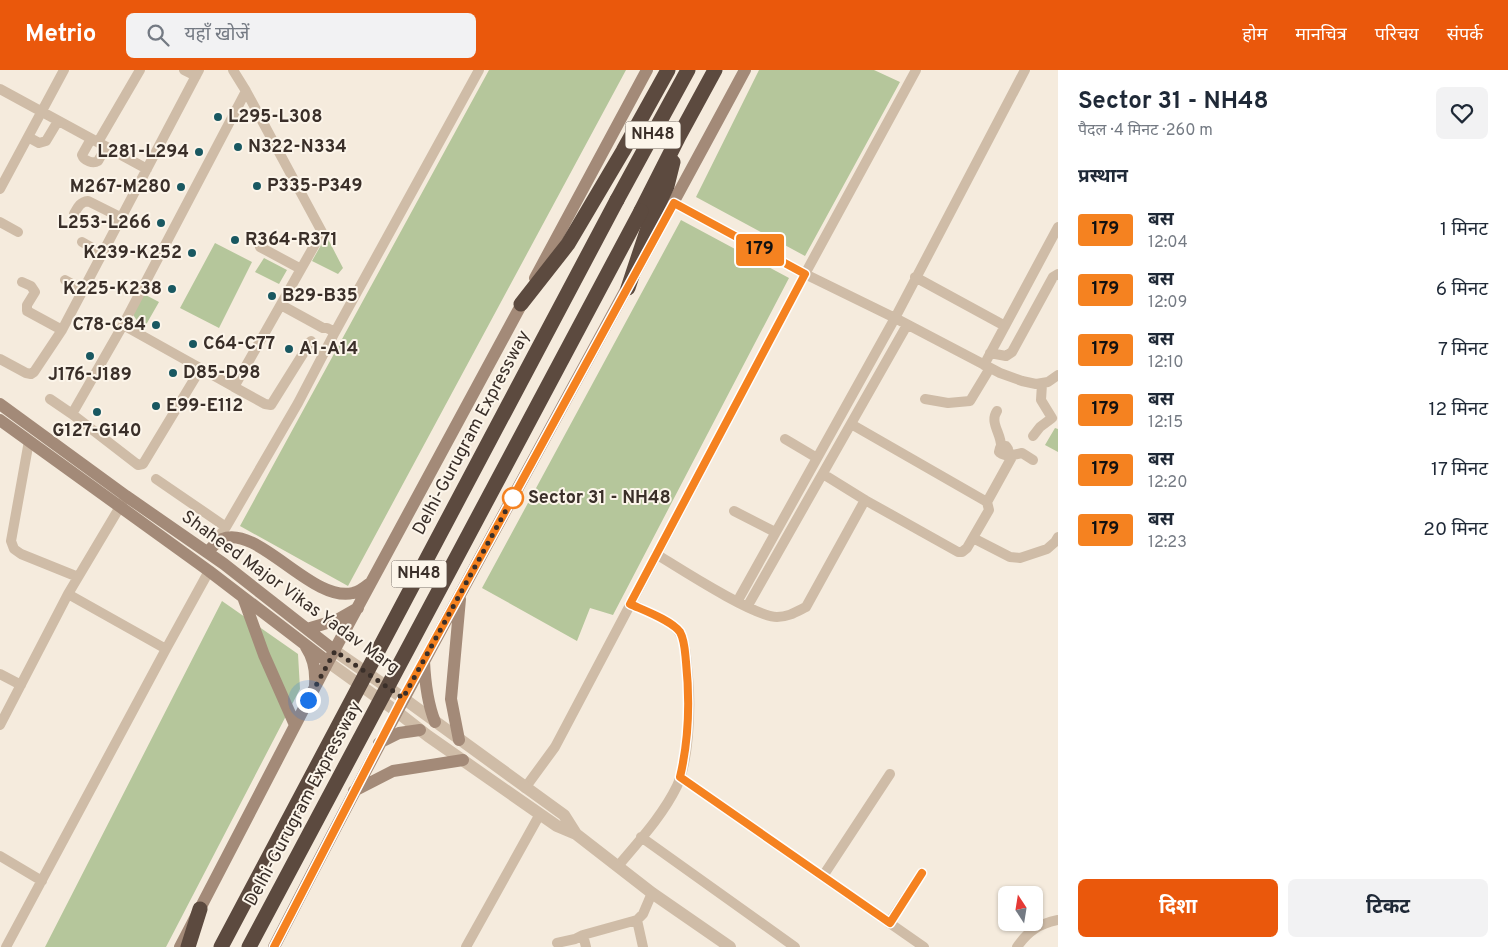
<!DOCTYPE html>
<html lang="hi">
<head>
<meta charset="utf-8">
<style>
  body { margin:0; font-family:Overpass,"Noto Sans Devanagari",sans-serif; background:#f2f2f3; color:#1f2937; height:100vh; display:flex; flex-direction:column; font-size:19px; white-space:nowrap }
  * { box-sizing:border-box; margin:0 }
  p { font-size:16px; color:#747a83 }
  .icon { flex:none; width:28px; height:28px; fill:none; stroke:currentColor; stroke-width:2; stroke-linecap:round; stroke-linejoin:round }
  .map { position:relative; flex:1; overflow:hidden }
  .side { display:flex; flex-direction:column; background:#fff; width:450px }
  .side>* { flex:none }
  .badge { padding:0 10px; border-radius:4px; font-size:18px; line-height:32px }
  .needle { width:32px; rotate:348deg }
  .fabs { position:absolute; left:998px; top:816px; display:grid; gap:10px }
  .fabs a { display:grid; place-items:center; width:45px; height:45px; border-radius:8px; background:#fff; box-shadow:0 1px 4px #0004; font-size:25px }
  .you { position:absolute; width:25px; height:25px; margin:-12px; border:4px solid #fff; border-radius:50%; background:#1a73e8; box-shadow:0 0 0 8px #1a73e833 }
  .map>.badge { position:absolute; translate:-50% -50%; box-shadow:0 0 0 2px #fff }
  h2 { padding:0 20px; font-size:19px; line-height:45px }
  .round { display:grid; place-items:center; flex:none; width:52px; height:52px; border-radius:8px; background:#f2f2f3 }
  .summary { display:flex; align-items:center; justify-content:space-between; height:85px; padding:0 20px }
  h1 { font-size:24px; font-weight:700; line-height:38px }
  .button { display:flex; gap:10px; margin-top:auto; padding:10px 20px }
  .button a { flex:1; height:58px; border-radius:8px; background:#ea580c; color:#fff; font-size:20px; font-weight:700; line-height:58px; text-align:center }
  .button a+a { background:#f2f2f3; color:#1f2937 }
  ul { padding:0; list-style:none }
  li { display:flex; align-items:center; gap:15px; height:60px; padding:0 20px }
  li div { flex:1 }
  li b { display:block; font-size:19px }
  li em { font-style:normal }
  li .badge { min-width:55px; font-weight:700; text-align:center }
  header { display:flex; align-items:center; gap:30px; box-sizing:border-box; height:70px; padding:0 25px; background:#ea580c; color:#fff }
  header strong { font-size:24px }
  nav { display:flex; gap:28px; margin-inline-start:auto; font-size:18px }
  .search { width:350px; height:45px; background:#f2f2f3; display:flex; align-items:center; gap:12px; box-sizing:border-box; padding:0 18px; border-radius:8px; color:#747a83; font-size:19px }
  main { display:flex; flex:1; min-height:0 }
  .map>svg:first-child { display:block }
  .green { fill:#b5c69b }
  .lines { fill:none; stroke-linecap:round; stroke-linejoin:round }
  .minor { stroke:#cfbca7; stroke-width:10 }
  .tertiary { stroke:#cfbca7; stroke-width:12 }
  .secondary { stroke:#a38a78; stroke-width:12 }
  .motorway { stroke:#5c4a3f; stroke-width:15 }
  .motorway-bridge { stroke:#5c4a3f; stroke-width:15 }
  .line-casing { stroke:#fff; stroke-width:11 }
  .line { stroke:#f58220; stroke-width:8 }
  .walk { stroke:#3a2f29; stroke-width:5; stroke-dasharray:0 9 }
  .poi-dot { fill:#195861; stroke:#fcf5ea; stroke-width:2 }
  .stop-dot { fill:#fff; stroke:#f58220; stroke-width:2.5 }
  .labels { text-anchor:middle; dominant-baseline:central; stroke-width:4; stroke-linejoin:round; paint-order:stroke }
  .shield { fill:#fcf5ea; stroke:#746a63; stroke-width:1 }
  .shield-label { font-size:16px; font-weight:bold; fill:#3a2f29 }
  .poi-label { font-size:18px; font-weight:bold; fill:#3a2f29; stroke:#fcf5ea; text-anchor:start }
  .street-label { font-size:18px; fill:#3a2f29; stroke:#fcf5ea }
  .stop-label { font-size:18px; font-weight:bold; fill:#3a2f29; stroke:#fcf5ea; text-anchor:start }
</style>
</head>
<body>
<header>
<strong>Metrio</strong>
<div class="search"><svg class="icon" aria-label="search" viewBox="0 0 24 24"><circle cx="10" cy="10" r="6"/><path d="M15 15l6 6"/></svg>यहाँ खोजें</div>
<nav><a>होम</a><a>मानचित्र</a><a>परिचय</a><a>संपर्क</a></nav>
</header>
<main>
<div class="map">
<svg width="1058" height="877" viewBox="0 0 1058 877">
  <rect width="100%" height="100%" fill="#f5ebdd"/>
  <!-- green -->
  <path class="green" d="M 489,0 L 626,0 L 348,516 L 240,456 Z
    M 759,0 L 874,0 L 900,12 L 805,186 L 696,127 Z
    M 681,150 L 789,208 L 613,545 L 590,538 L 577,571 L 482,518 Z
    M 325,168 L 328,169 L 343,198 L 338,204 L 312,191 Z
    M 215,173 L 252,192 L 219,258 L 180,238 Z
    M 264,188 L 287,200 L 279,214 L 255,202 Z
    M 142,223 L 159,232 L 143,260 L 132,243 Z
    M 1055,358 L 1058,359 L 1058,382 L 1045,375 Z
    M 222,531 L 298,584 L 300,619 L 166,877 L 45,877 Z"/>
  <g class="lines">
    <!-- minor -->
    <path class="minor" d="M 184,0 L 196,6
      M 233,0 L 246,21
      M 0,19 L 147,99
      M 246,21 L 322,162 L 234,317 L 123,255 Z
      M 28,67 L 39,73 L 46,71 L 58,51
      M 91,69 L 82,85 C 84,91 93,94 98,91 L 106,77
      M 98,72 L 140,0
      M 0,119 L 64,0
      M 674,133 L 805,204 L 895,248 L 1000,303 L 1022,311 L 1036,314 L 1048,312 L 1058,305
      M 74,144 C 78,137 80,132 88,131 L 122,148
      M 0,152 L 18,162
      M 82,172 L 103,184
      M 260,177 L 301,199
      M 915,207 L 1005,256
      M 65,210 L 83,220
      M 22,212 L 31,216 L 35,222 L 27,235 L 27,241 L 62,260
      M 281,235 L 323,258 L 327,258 L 335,262
      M 123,255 L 72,344 L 138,395 L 143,394 L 201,298
      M 990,283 L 1006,286 L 1012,282 L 1053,207 L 1058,204
      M 0,289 L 26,303 L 31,304 L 34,302 L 62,260 L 199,0
      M 984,295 L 1058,157
      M 234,317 L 265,334 L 271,335 L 311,271
      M 50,329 L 72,344
      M 925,329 L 948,333 L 970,331 L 990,298
      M 997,341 C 989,353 1002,364 1001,377
      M 1033,366 L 1040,357 L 1052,348 L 1041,330 L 1042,314
      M 785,369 L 817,388
      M 29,371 L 11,471 L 14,479 L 21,484 L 78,507
      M 1008,382 L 1008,379 L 1006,376 L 1003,376 L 1000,378 L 999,382 L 1002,384 L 1005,385 L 1008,382 L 1013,385
      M 823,404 L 865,430 L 958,482 L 962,482 L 967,478 L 989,440 L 987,432 L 851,354
      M 156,409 L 226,457
      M 987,432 L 1013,385 L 1022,383 L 1033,390
      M 734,441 L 775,462
      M 973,468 L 1010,487 L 1020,488 L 1047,479 L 1055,472 L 1058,467
      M 214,473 L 226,457 L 298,333 L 335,262 L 479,0
      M 656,484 C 679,498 754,547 777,547 C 788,547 796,542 806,537 L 865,430
      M 68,524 L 166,579
      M 737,532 L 895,248 L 1025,0
      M 747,537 L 907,255
      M 0,604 L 21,615
      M 0,655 L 68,524 L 124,430
      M 680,707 L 924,877
      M 525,718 L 555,677 L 805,204 L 916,0
      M 641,767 L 795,877
      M 0,786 L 42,811
      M 618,796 C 639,771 663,745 677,716 C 689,690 691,636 688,607 C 686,593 687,573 679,562 C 671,550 643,540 630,533
      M 823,806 L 890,704
      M 637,850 L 643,877
      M 889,853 L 922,803
      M 583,865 L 586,877
      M 557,873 L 575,869 L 583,865 L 637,850 L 643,844 L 652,823
      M 6,877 L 166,579 L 209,501
      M 466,877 L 540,744
      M 1017,877 C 1028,861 1039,854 1058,850"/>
    <!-- tertiary -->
    <path class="tertiary" d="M 335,581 L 403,628 L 564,745 L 576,764
      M 328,592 L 396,641 L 428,666 L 557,756 L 576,764 L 652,823 L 730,877"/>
    <!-- secondary -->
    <path class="secondary" d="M 535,208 L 647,0
      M 0,334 L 126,426 L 224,494 L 335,581
      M 0,350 L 209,501 L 328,592
      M 207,482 C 212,478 217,471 222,469 C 258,454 312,533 353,523 C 359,522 364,518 369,514
      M 243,527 L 264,585 L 295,655
      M 307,559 L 337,550 L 358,538
      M 306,577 C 314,589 316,601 315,615
      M 424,591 C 425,612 427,632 435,652
      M 459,670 L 451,629 L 460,529
      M 379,673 L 399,663 L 420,660
      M 354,721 L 393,701 L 463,690
      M 180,877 L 328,592 L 526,226
      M 274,877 C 425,582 588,292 745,0"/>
    <!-- motorway -->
    <path class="motorway" d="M 617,130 L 688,0
      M 641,141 L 678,68 L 715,0
      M 628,218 L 650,152 L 667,116 L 673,92
      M 521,234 L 568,174 L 623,81 L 668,0
      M 188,877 L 200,839"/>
    <!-- motorway-bridge -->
    <path class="motorway-bridge" d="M 221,877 L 617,130
      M 249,877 L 641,141"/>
  </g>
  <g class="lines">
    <!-- line casing -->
    <g class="line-casing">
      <path id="line" d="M 274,877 L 403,628 L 674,133 L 805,204 L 630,534 C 643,540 671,550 680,562 C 685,571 685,583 686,592 C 690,631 689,669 680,707 L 890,853 L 922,803"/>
    </g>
    <!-- line -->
    <use href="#line" class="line"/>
    <!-- walk -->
    <path class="walk" d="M 308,630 L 335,581 L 403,628 L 516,422 L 513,428"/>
  </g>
  <!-- markers -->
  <g class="poi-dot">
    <circle cx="218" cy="47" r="5"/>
    <circle cx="238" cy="77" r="5"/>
    <circle cx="199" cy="82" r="5"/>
    <circle cx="257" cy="116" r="5"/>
    <circle cx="181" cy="117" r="5"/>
    <circle cx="161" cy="153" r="5"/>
    <circle cx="235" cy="170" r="5"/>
    <circle cx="192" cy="183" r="5"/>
    <circle cx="172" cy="219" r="5"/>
    <circle cx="272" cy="226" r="5"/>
    <circle cx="156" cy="255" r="5"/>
    <circle cx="193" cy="274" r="5"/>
    <circle cx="289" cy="279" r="5"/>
    <circle cx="90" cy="286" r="5"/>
    <circle cx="173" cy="303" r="5"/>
    <circle cx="156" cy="336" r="5"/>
    <circle cx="97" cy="342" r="5"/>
  </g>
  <circle class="stop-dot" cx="513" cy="428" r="10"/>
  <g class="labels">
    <!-- shield labels -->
    <g class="shield">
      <rect x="625.5" y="51.5" width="55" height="27" rx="4"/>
      <rect x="391.5" y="490.5" width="55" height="27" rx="4"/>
    </g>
    <g class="shield-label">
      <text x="653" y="65">NH48</text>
      <text x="419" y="504">NH48</text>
    </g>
    <!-- poi labels -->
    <g class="poi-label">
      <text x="228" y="47">L295-L308</text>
      <text x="248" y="77">N322-N334</text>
      <text x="189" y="82" text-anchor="end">L281-L294</text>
      <text x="267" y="116">P335-P349</text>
      <text x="171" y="117" text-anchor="end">M267-M280</text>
      <text x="151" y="153" text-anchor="end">L253-L266</text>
      <text x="245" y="170">R364-R371</text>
      <text x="182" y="183" text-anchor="end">K239-K252</text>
      <text x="162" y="219" text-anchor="end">K225-K238</text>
      <text x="282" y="226">B29-B35</text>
      <text x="146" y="255" text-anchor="end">C78-C84</text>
      <text x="203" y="274">C64-C77</text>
      <text x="299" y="279">A1-A14</text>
      <text x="183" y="303">D85-D98</text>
      <text x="90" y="305" text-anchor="middle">J176-J189</text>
      <text x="166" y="336">E99-E112</text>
      <text x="97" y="361" text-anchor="middle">G127-G140</text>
    </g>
    <!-- street labels -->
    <g class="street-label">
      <text transform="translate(472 363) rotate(-62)">Delhi-Gurugram Expressway</text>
      <text transform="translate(290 523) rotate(36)">Shaheed Major Vikas Yadav Marg</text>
      <text transform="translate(304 734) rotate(-62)">Delhi-Gurugram Expressway</text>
    </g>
    <!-- stop labels -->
    <g class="stop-label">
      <text x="528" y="428">Sector 31 - NH48</text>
    </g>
  </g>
</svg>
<div class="fabs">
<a><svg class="needle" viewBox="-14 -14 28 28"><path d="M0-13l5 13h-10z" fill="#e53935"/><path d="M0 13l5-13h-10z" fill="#747a83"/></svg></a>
</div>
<div class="you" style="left:308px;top:630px"></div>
<b class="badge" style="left:760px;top:180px;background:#f58220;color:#111">179</b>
</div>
<section class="side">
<div class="summary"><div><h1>Sector 31 - NH48</h1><p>पैदल · 4 मिनट · 260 m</p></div><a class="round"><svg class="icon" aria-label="heart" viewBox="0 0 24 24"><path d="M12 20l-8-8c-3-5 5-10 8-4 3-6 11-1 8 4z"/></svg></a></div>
<h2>प्रस्थान</h2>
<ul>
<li><span class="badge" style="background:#f58220;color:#111">179</span><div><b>बस</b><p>12:04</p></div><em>1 मिनट</em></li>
<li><span class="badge" style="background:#f58220;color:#111">179</span><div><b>बस</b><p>12:09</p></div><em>6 मिनट</em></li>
<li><span class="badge" style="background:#f58220;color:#111">179</span><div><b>बस</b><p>12:10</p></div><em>7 मिनट</em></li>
<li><span class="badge" style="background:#f58220;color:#111">179</span><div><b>बस</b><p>12:15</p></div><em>12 मिनट</em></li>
<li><span class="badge" style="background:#f58220;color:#111">179</span><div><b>बस</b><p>12:20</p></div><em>17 मिनट</em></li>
<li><span class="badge" style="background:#f58220;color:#111">179</span><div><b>बस</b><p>12:23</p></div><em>20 मिनट</em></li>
</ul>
<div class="button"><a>दिशा</a><a>टिकट</a></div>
</section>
</main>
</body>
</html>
